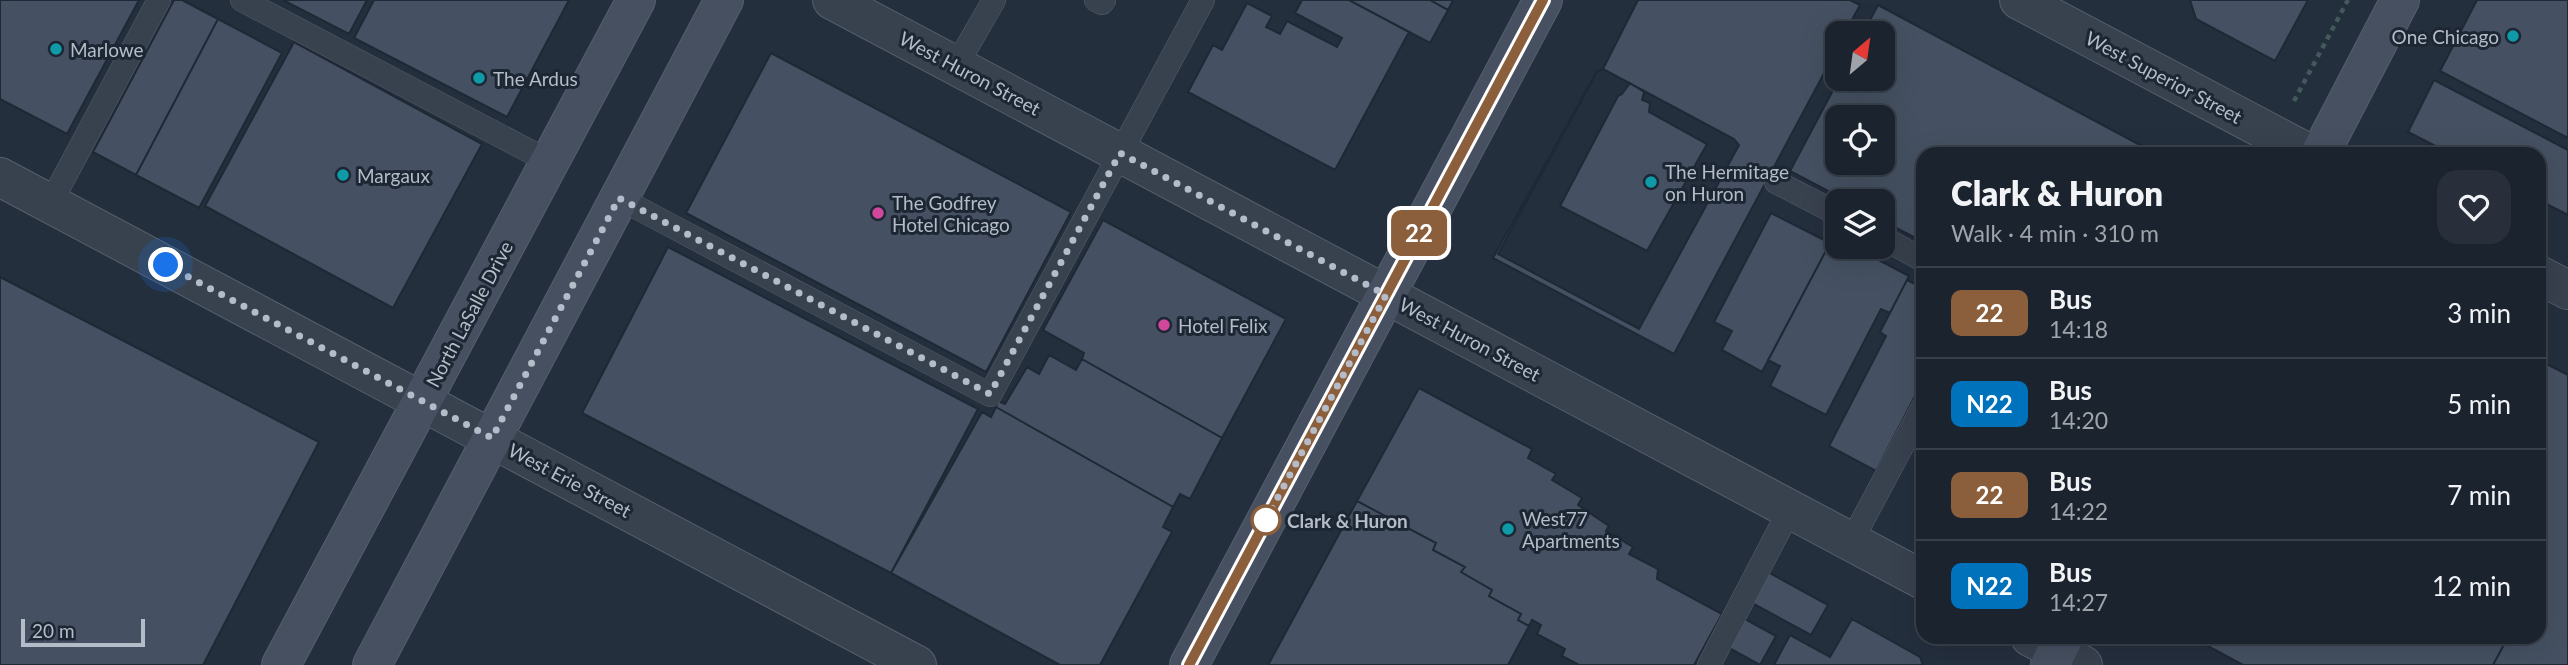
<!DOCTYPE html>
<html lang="en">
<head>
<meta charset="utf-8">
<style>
  body { margin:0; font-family:Lato,sans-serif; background:#282f3a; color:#f1f3f6; height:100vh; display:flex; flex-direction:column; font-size:26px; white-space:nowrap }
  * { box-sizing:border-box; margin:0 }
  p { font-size:23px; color:#a0a4aa }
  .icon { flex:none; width:38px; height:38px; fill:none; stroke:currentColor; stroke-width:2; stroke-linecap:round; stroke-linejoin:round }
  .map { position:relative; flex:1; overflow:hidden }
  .side { position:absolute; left:1916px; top:147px; width:630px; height:497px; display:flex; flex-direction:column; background:#1b232e; border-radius:21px; box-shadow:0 7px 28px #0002,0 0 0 2px #39404a }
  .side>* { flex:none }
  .badge { padding:0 14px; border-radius:10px; font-size:24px; line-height:46px }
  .needle { width:46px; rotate:29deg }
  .controls { position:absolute; left:1825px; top:21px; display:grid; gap:14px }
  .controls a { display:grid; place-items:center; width:70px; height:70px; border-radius:14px; background:#1b232e; box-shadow:0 7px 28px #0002,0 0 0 2px #39404a; font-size:35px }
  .scale { position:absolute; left:21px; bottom:18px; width:124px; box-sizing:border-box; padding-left:7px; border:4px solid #b4bcc9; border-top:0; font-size:19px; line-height:24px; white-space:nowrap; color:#b4bcc9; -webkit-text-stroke:5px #1d2633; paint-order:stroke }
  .you { position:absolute; width:35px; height:35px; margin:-18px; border:5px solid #fff; border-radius:50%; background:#1a73e8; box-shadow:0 0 0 10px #1a73e833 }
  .map>.badge { position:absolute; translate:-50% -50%; box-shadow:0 0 0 4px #fff }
  .round { display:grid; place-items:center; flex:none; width:74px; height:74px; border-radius:21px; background:#282f3a }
  .overview { display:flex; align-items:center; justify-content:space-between; height:119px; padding:0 35px }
  h1 { font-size:33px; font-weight:800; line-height:52px }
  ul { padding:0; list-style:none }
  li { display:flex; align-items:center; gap:21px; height:91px; padding:0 35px; border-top:2px solid #39404a }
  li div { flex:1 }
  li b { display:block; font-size:26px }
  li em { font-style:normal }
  li .badge { min-width:77px; font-weight:700; text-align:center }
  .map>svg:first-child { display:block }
  .building { fill:#455162; stroke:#1f2835; stroke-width:2; fill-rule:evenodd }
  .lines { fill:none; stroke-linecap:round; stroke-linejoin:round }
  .service-casing { stroke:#565f6c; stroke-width:24 }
  .tertiary-casing { stroke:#565f6c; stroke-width:40 }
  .secondary-casing { stroke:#565f6c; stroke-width:40 }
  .path { stroke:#44595c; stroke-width:4.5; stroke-dasharray:5 5; stroke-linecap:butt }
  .service { stroke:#38414e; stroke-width:23 }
  .tertiary { stroke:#38414e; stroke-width:38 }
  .secondary { stroke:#465061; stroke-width:38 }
  .line-casing { stroke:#fff; stroke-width:16 }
  .line { stroke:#8b5e3c; stroke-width:10 }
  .walk { stroke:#b4bcc9; stroke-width:7; stroke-dasharray:0 12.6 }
  .culture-dot { fill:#0f9aa8; stroke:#1d2633; stroke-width:2.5 }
  .hotel-dot { fill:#d1479c; stroke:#1d2633; stroke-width:2.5 }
  .stop-dot { fill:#fff; stroke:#8b5e3c; stroke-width:3.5 }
  .labels { text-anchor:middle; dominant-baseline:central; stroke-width:6; stroke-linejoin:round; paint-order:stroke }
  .poi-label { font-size:19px; fill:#b4bcc9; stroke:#1d2633; text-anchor:start }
  .street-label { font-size:19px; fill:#b4bcc9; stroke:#1d2633 }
  .stop-label { font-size:19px; font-weight:bold; fill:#b4bcc9; stroke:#1d2633; text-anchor:start }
</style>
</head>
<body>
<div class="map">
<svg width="2568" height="665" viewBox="0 0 2568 665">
  <rect width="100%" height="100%" fill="#242f3e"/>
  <!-- building -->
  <path class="building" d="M 0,0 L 139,0 L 67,134 L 0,99 Z
    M 174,0 L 182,0 L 218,19 L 136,175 L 93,152 Z
    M 283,0 L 367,0 L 349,34 Z
    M 374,0 L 569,0 L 507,117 L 354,38 Z
    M 1302,0 L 1349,0 L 1409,32 L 1335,170 L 1188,92 L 1213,45 L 1222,50 L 1247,3 L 1272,16 L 1266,27 L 1280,34 L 1287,21 L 1337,47 L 1342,38 L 1295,13 Z
    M 1349,0 L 1430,0 L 1448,10 L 1430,43 Z
    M 1430,0 L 1453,0 L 1448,10 Z
    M 1638,0 L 1850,0 L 1860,5 L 1845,33 L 1838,33 L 1838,47 L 1674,354 L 1493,258 L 1597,71 L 1603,69 Z
    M 2190,0 L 2308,0 L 2275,61 L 2196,19 Z
    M 2477,0 L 2568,0 L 2568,138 L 2440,71 Z
    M 1878,5 L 2157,154 L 1923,154 L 1923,242 L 1883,221 L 1883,201 L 1847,201 L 1790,171 L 1839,79 L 1883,79 L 1883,33 L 1863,33 ZM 1838,117 L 1883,117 L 1883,163 L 1838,163 Z
    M 218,19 L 282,53 L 199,208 L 136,175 Z
    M 294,42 L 482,144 L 393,308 L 205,206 Z
    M 771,53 L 1071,212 L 986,372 L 686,213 Z
    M 1603,69 L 1734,139 L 1739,145 L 1639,329 L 1498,254 L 1597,72 Z
    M 2434,80 L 2568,150 L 2568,215 L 2539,200 L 2539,154 L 2451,154 L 2408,132 Z
    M 1630,83 L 1644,92 L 1642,100 L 1650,103 L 1649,112 L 1707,144 L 1647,251 L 1560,206 L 1618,96 L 1622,94 Z
    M 1771,213 L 1830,243 L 1762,372 L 1722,350 L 1732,331 L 1714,322 Z
    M 1103,220 L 1286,319 L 1222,438 L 1082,359 L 1084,353 L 1043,330 Z
    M 1830,243 L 1840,249 L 1854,247 L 1909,276 L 1890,313 L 1881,309 L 1826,415 L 1770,386 L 1780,366 L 1768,360 Z
    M 668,247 L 978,409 L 891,573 L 582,413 Z
    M 0,277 L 319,442 L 203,665 L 0,665 Z
    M 1907,280 L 1923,288 L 1923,381 L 1876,471 L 1829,446 L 1886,336 L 1880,332 Z
    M 1049,355 L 1076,370 L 1082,359 L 1222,438 L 1190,499 L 1180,494 L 1173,507 L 996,407 L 998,401 L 1005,404 L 1027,367 L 1039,374 Z
    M 2539,360 L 2568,375 L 2568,665 L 2493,665 L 2508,637 L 2539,637 Z
    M 1419,388 L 1532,449 L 1528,458 L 1556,474 L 1552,480 L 1582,498 L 1578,505 L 1609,526 L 1606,531 L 1633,547 L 1629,554 L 1658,569 L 1657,579 L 1722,614 L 1694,665 L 1579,665 L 1562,656 L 1565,649 L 1537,634 L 1541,625 L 1532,620 L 1529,626 L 1518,620 L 1521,614 L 1489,596 L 1492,590 L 1461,572 L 1465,567 L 1433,550 L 1436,543 L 1357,501 Z
    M 996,407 L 1173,507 L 1163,527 L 1172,532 L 1100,665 L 1060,665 L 891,573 L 982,412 L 991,417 Z
    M 1357,501 L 1436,543 L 1433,550 L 1465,567 L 1461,572 L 1492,590 L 1489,596 L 1521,614 L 1518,620 L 1529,626 L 1508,665 L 1268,665 Z
    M 1768,572 L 1828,605 L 1811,635 L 1752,603 Z
    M 1745,619 L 1776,636 L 1760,665 L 1729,648 Z
    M 1852,619 L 1920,657 L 1923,665 L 1774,665 L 1790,635 L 1830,657 Z
    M 2191,637 L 2508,637 L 2493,665 L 2243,665 Z"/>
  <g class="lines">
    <!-- service casing -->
    <g class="service-casing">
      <path id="service" d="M 242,0 L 550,162
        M 1096,0 L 1102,3 L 1104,0
        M 956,66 L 994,0
        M 1776,182 L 1838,214
        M 619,198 L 990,395 L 1203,0
        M 50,204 L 159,0
        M 1883,238 L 1923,260
        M 1851,542 L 1923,407
        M 1709,665 L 1790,509"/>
    </g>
    <!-- tertiary casing -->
    <g class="tertiary-casing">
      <path id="tertiary" d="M 832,0 L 1923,580
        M 2019,0 L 2310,154
        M 0,177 L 917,665
        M 2539,275 L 2568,290
        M 2030,637 L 2083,665"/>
    </g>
    <!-- secondary casing -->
    <g class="secondary-casing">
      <path id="secondary" d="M 2320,154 L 2400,0
        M 281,665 L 636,0
        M 372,665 L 724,0
        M 1189,665 L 1543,0
        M 2050,665 L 2064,637"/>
    </g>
    <!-- path -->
    <path class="path" d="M 2294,101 L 2348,0"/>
    <!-- service -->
    <use href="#service" class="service"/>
    <!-- tertiary -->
    <use href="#tertiary" class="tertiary"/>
    <!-- secondary -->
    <use href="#secondary" class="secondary"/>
  </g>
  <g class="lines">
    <!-- line casing -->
    <g class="line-casing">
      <path id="line" d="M 1189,665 L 1543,0"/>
    </g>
    <!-- line -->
    <use href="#line" class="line"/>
    <!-- walk -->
    <path class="walk" d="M 166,265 L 492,438 L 619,198 L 990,394 L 1120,153 L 1386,295 L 1261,529 L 1266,520"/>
  </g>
  <!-- markers -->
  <g class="culture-dot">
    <circle cx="2513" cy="36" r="7"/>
    <circle cx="56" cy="49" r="7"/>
    <circle cx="479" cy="78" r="7"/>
    <circle cx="343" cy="175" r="7"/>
    <circle cx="1651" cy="182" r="7"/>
    <circle cx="1508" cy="529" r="7"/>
  </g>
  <g class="hotel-dot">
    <circle cx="878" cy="213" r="7"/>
    <circle cx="1164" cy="325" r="7"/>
  </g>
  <circle class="stop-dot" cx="1266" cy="520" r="14"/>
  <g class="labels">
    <!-- poi labels -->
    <g class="poi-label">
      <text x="2499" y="36" text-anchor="end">One Chicago</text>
      <text x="70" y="49">Marlowe</text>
      <text x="493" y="78">The Ardus</text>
      <text x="1665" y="171">The Hermitage<tspan x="1665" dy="22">on Huron</tspan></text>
      <text x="357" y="175">Margaux</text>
      <text x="892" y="202">The Godfrey<tspan x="892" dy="22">Hotel Chicago</tspan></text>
      <text x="1178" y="325">Hotel Felix</text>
      <text x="1522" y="518">West77<tspan x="1522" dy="22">Apartments</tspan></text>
    </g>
    <!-- street labels -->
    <g class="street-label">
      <text transform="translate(970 73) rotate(28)">West Huron Street</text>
      <text transform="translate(2164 77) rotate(28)">West Superior Street</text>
      <text transform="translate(469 314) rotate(-62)">North LaSalle Drive</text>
      <text transform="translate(1470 339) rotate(28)">West Huron Street</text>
      <text transform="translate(570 480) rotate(28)">West Erie Street</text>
    </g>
    <!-- stop labels -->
    <g class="stop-label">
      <text x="1287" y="520">Clark &amp; Huron</text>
    </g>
  </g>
</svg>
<div class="controls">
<a><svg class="needle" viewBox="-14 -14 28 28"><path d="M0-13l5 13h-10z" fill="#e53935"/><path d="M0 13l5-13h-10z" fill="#a0a4aa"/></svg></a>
<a><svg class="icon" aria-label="locate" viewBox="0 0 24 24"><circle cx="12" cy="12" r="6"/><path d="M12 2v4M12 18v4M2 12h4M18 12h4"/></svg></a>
<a><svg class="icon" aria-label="layers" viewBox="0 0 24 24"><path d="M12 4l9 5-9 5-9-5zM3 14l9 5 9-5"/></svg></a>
</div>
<div class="scale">20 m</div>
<div class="you" style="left:166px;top:265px"></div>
<b class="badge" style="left:1419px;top:233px;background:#8b5e3c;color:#fff">22</b>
<section class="side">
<div class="overview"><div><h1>Clark &amp; Huron</h1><p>Walk · 4 min · 310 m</p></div><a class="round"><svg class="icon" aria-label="heart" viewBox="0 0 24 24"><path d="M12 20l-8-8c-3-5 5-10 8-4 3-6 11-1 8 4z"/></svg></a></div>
<ul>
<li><span class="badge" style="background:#8b5e3c;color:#fff">22</span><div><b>Bus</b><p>14:18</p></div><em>3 min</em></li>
<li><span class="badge" style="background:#0072bc;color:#fff">N22</span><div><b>Bus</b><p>14:20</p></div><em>5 min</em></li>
<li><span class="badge" style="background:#8b5e3c;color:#fff">22</span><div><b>Bus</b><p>14:22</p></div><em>7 min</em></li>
<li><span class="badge" style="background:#0072bc;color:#fff">N22</span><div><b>Bus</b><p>14:27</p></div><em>12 min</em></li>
</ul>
</section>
</div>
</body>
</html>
